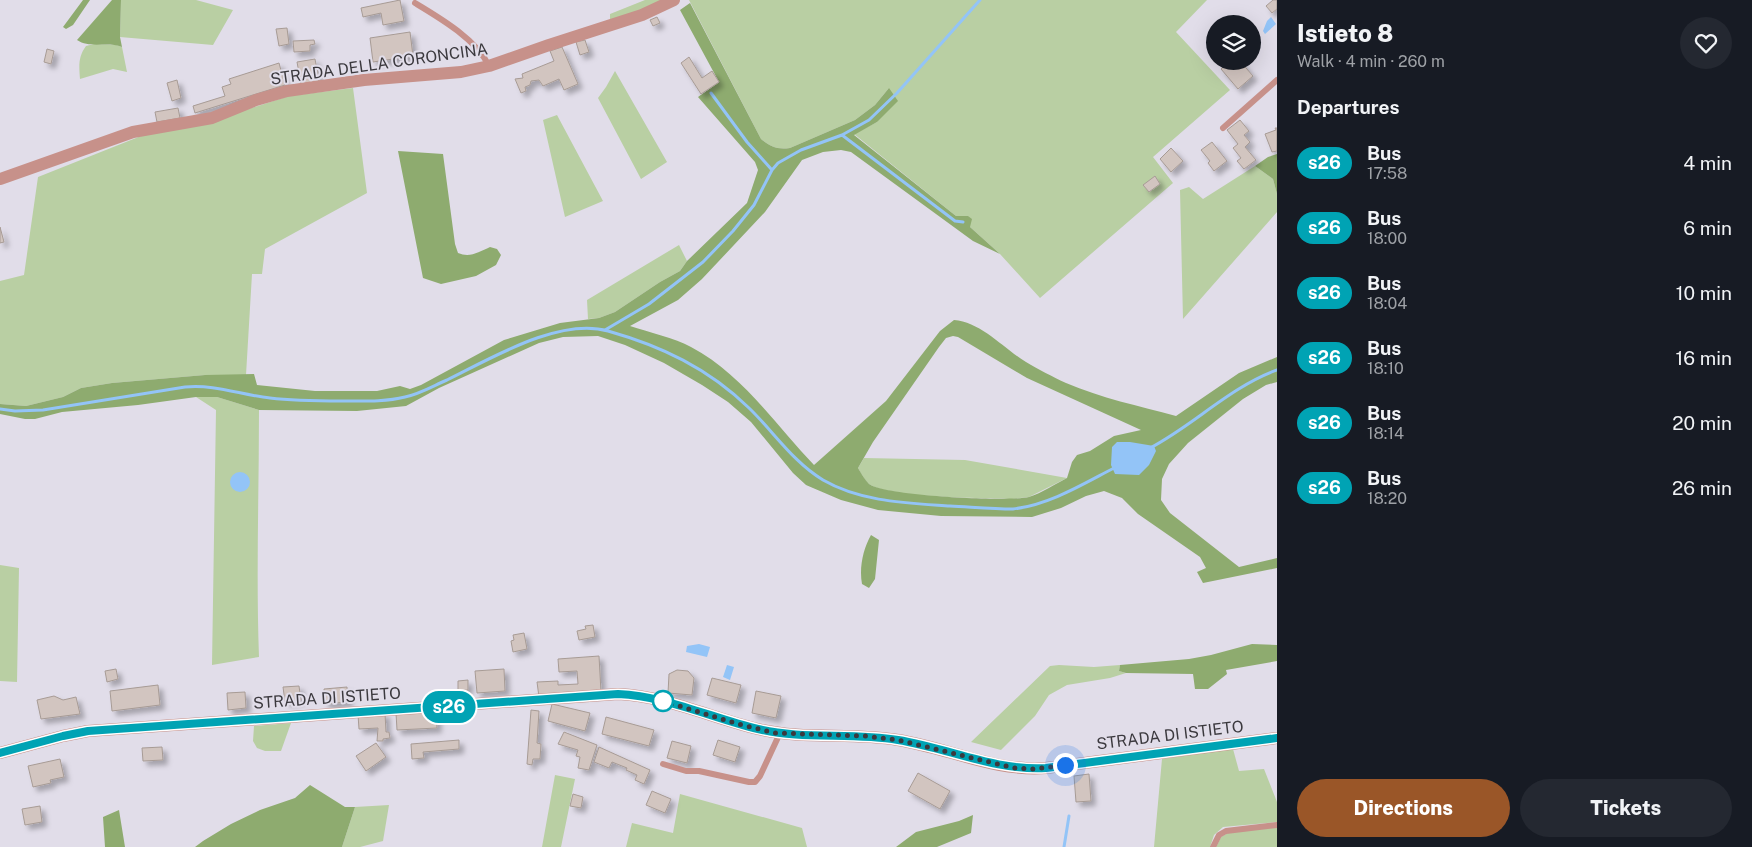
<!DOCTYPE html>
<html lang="en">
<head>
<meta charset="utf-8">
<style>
  body { margin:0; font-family:"Public Sans",sans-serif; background:#242831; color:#f1f3f6; height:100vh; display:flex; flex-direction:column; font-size:19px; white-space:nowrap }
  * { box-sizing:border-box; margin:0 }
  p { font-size:16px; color:#9ea1a6 }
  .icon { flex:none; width:28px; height:28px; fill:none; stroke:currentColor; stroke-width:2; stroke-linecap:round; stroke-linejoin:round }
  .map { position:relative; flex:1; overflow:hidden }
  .sheet { display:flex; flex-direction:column; background:#171b24; width:475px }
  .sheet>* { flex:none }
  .badge { padding:0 10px; border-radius:16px; font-size:18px; line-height:32px }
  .controls { position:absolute; left:1206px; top:15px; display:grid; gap:10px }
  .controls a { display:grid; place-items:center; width:55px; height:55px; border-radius:50%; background:#171b24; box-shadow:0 5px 20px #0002; font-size:25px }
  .you { position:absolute; width:25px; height:25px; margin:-12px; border:4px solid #fff; border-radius:50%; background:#1a73e8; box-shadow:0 0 0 8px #1a73e833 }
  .map>.badge { position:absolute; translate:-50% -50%; box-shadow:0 0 0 2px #fff }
  h2 { padding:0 20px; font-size:19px; line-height:45px }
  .round { display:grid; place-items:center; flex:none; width:52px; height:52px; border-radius:26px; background:#242831 }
  .overview { display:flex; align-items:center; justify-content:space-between; height:85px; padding:0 20px }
  h1 { font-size:24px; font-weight:800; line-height:38px }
  .cta { display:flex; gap:10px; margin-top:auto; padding:10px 20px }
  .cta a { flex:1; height:58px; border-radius:30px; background:#9a5628; color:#fff; font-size:20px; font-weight:800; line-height:58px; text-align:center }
  .cta a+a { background:#242831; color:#f1f3f6 }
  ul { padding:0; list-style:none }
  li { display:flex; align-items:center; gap:15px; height:65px; padding:0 20px }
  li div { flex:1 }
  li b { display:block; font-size:19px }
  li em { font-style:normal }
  li .badge { min-width:55px; font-weight:700; text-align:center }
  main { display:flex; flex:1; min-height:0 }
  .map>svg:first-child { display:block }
  .green { fill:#b9cfa3 }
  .forest { fill:#8eab6f; fill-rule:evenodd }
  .water { fill:#93c4f7 }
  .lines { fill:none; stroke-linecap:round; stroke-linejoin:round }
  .stream { stroke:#93c4f7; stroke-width:3 }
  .building { fill:#d2c5c0; stroke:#a79b95; filter:url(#shadow) }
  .service { stroke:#c7918a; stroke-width:6 }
  .minor { stroke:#c7918a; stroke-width:12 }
  .line-casing { stroke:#fff; stroke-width:11 }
  .line { stroke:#00a3b4; stroke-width:8 }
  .walk { stroke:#3b393e; stroke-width:5; stroke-dasharray:0 9 }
  .stop-dot { fill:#fff; stroke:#00a3b4; stroke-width:2.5 }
  .labels { text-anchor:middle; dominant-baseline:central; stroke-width:4; stroke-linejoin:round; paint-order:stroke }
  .street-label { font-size:16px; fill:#3b393e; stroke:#e1dde9 }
</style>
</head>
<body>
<main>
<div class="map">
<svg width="1277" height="847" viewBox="0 0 1277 847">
  <defs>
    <filter id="shadow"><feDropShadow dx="4.5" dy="4.5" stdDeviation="2.5" flood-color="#0004"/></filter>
  </defs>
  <rect width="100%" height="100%" fill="#e1dde9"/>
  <!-- green -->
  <path class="green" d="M 121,0 L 196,0 L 233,10 L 213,45 L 120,37 Z
    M 645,0 L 665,0 L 610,23 L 610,14 Z
    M 689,0 L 1207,0 L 1176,32 L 1230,90 L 1153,157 L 1173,183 L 1040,298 L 1000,254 L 970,227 L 968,216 L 956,216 L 854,134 L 877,122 L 889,88 L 875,105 L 855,120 L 790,148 C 778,150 770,147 761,139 Z
    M 94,44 L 116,45 L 122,47 L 127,72 L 113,69 L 80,79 C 79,66 78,57 86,46 Z
    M 615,71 L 667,162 L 641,179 L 598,98 L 606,87 Z
    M 353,88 L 367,193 L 265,249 L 262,274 L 252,274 L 246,375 L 205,375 L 112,383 L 81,388 L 63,397 L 26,406 L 0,404 L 0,281 L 24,275 L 38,177 L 141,136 L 236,113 L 289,96 Z
    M 557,115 L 603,201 L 565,217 L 543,120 Z
    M 1255,166 L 1273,179 L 1277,194 L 1277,212 L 1183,319 L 1180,190 L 1189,187 L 1203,199 Z
    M 679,245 L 687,261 L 680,271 L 660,282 L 615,312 L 599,318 L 588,319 L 587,300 Z
    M 196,397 L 217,397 L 259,410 C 259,492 256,575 259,657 L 212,665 L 216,410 Z
    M 864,458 L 965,460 L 1067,478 L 1029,497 L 1012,499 C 984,498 888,498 869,484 C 865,481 861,473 858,468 Z
    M 0,565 L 19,568 L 17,682 L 0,681 Z
    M 1059,665 L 1094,667 L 1120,665 L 1119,671 L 1126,673 L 1110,678 L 1067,685 L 1049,695 L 1035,716 L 1001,750 L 971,742 L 1050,666 Z
    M 291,723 L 281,751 L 265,751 L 257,748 L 253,741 L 254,726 Z
    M 1233,749 L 1239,771 L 1264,769 L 1277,802 L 1277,822 L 1223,827 L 1214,835 L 1210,847 L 1154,847 L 1162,759 Z
    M 555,775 L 575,779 L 561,847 L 542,847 Z
    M 680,794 L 802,828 L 807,847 L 626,847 L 632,823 L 673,833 Z
    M 389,805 L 383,841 L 360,847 L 342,847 L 355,807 Z
    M 1277,827 L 1277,847 L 1216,847 L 1221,837 L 1228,833 Z"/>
  <!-- forest -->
  <path class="forest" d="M 83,0 L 90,0 L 73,25 L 66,29 L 63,27 Z
    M 112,0 L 121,0 L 120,37 L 122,47 C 108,41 90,49 77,40 Z
    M 690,3 L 761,139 C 770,147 778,150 790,148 L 855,120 L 875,105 L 889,88 L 898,101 L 877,122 L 854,135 L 956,216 L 968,216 L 972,219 L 970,227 L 1000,254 L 973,241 L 851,152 L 841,150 L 823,152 L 802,160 L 765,212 L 702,279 L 678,300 L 630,326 C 648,332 675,338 691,347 C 742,374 775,424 814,465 L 886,401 L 940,331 L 954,320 C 981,322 1003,348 1026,362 C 1038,369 1053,377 1066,383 C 1101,398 1139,406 1176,416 L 1239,373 L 1277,357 L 1277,382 L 1266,385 L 1243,399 L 1188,443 L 1169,464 L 1162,479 L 1161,500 L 1170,513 L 1239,567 L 1277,558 L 1277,568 L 1203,583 L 1197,572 L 1206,568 L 1200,557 L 1138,514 L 1122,498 L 1104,491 L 1086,496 L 1061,508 L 1032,517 L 941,516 L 878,510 L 841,500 L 806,485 L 793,473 L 751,422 L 728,402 L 702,385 L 664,363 L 625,345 L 598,336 L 563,337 L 539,343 L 439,388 L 406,406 L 357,411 L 259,410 L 217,397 L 196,397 L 138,405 L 62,412 L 35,419 L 25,419 L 0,414 L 0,404 L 26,406 L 63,397 L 81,388 L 112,383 L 205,375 L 254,374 L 257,385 L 315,391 L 377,391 L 400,386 L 410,389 L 421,385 L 504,340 L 560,323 L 599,318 L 615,312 L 660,282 L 680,271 L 687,261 L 747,203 L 758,170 L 755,162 L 698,97 L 719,82 L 680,10 ZM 953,336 L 958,337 L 1027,378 L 1141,430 L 1114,436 L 1090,451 L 1077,455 L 1072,462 L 1067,478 C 1055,484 1042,493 1029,497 C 1008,502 885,496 869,484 C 865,480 861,473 858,468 L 873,442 L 939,347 L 946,338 Z
    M 398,151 L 443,154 L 455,244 L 458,253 C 470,258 479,252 490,247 L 497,249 L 501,255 L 496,265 L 476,276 L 441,284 L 423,278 Z
    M 1277,154 L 1277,194 L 1273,179 L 1255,166 L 1268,157 Z
    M 871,535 L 879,540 L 875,579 L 869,588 L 862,584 C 859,568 863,549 871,535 Z
    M 1252,644 L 1277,645 L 1277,661 L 1226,670 L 1227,674 L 1208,689 L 1195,689 L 1193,674 L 1126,673 L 1119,671 L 1120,665 L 1189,659 L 1211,655 Z
    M 310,785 L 345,807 L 355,807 L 342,847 L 195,847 L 203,841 L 231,824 L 260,810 L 295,798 Z
    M 119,810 L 125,847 L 105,847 L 103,817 Z
    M 973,815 L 971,833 L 937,847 L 896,847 L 916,832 L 959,821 Z"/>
  <!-- water -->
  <path class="water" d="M 1271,17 L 1276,24 L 1265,34 L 1263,31 L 1267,21 Z
    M 1117,442 L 1130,442 L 1154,446 L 1156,451 L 1149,465 L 1139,475 L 1115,474 L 1111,465 L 1112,447 Z
    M230 482a10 10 0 1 1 20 0a10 10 0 1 1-20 0Z
    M 699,644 L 710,647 L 707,657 L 686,652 L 687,646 Z
    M 727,665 L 734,667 L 730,680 L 723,677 Z"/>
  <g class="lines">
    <!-- stream -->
    <path class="stream" d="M 711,93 L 747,142 L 772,170
      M 842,135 L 955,221 L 963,222
      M 605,330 L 649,304 L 703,262 L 733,231 L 754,205 L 772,170 L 778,163 L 801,150 L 842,135 L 869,120 L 897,93 L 980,0
      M 0,409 L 15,411 L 43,410 L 185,387 C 215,384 241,395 270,398 C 294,401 318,401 342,401 C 363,401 385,402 405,397 C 420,394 433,386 447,380 C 490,359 559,317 608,331 C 661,346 708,368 749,408 C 773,431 793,462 823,480 C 861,502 907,503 950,506 C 971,507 992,509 1013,509 C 1049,505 1083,484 1114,468
      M 1150,448 C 1194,425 1230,387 1277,370
      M 1064,847 L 1069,816"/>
  </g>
  <!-- building -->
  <path class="building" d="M 400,0 L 404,21 L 383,25 L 381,13 L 363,17 L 361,8 Z
    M 1273,0 L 1277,0 L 1277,9 L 1272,13 L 1266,6 Z
    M 657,17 L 660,23 L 653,26 L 650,20 Z
    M 287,28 L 289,44 L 279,46 L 276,29 Z
    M 410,32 L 413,56 L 373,62 L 370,38 Z
    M 314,40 L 315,44 L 310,45 L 310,51 L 294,52 L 293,41 Z
    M 585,40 L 589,52 L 580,55 L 576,42 Z
    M 562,47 L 578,84 L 564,90 L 559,79 L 543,86 L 539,80 L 531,81 L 530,85 L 525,87 L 526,91 L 521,93 L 515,79 L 523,78 L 522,74 L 554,61 L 550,51 Z
    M 47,49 L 54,51 L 51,64 L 44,62 Z
    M 689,57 L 702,78 L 712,71 L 719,82 L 701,94 L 681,63 Z
    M 315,59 L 319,81 L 301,84 L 297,62 Z
    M 1230,61 L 1240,61 L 1253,76 L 1238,89 L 1221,69 Z
    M 279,63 L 285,85 L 195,113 L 193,106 L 225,96 L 222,87 L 231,84 L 229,79 Z
    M 177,80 L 181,98 L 172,101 L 167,83 Z
    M 178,108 L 180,118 L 157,122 L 155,112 Z
    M 1240,120 L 1249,131 L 1244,135 L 1250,142 L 1245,147 L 1256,160 L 1244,169 L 1237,161 L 1241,158 L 1233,148 L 1238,144 L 1227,130 Z
    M 1275,128 L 1277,128 L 1277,151 L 1272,152 L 1265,134 L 1276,130 Z
    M 1212,142 L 1227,161 L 1214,171 L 1208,163 L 1210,161 L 1201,150 Z
    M 1171,148 L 1183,161 L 1171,172 L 1160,159 Z
    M 1155,176 L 1160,184 L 1149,192 L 1143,185 Z
    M 0,227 L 4,242 L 0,243 Z
    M 593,625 L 595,637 L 579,640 L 577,631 L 586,629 L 585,626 Z
    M 524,633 L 527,649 L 513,652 L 511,641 L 514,640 L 513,635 Z
    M 599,656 L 601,692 L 539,697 L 537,682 L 558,681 L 558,685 L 578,684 L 577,671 L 559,672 L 558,659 Z
    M 116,669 L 118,679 L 107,682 L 105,671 Z
    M 504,669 L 505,691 L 477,693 L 475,671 Z
    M 677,670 L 688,671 L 694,678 L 692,695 L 668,693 L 669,674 Z
    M 712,678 L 741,685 L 736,703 L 707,695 Z
    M 468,680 L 468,690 L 458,691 L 458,681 Z
    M 158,685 L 160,705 L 112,711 L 110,691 Z
    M 299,686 L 301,700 L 285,702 L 283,687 Z
    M 347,687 L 348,702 L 325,704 L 324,689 Z
    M 756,691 L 781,696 L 776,718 L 752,713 Z
    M 245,692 L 246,708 L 228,710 L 227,693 Z
    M 54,696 L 63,700 L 76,697 L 80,714 L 41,719 L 37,700 Z
    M 552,704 L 590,713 L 585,731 L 548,721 Z
    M 531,710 L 539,711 L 537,743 L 541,744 L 540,759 L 533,759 L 532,765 L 527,764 Z
    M 436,711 L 437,728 L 397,730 L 396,713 Z
    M 385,713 L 386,732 L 389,732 L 390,738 L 383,739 L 383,741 L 377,741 L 378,728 L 359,729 L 358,715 Z
    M 606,717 L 654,730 L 649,746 L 602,734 Z
    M 564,732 L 597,745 L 589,770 L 578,768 L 580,757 L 576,756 L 578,750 L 558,744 Z
    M 459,740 L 459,749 L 423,752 L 424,758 L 412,759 L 411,744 Z
    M 718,740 L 740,747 L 735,762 L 713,755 Z
    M 672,741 L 691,746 L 687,763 L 667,758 Z
    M 376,743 L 386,757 L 366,771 L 356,756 Z
    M 162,747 L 163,760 L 143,761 L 142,748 Z
    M 599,747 L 650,770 L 644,784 L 635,780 L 637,775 L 626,770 L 627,768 L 612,762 L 609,768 L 594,762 Z
    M 60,759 L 64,777 L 50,780 L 51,783 L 33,787 L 28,766 Z
    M 918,773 L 950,791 L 940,809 L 908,791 Z
    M 1089,774 L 1091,801 L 1076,802 L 1074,776 Z
    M 652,791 L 671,799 L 665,813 L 646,805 Z
    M 573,794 L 583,797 L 581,808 L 570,806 Z
    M 40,806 L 42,822 L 25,825 L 22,809 Z"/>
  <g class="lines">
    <!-- service -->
    <path class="service" d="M 415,3 C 440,18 476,39 489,66
      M 1223,128 L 1277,80
      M 663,764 L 686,771 L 699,771 L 749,782 L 755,782 L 760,776 L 780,733
      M 1213,847 L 1219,835 L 1226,831 L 1277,825"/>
    <!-- minor -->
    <path class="minor" d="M 0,179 L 133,132 L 212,118 L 256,100 L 287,91 L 364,80 L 461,72 L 489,66 L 549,45 L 642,15 L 674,0
      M 0,753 L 63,736 L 88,731 L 618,694 C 666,696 712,718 758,729 C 804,740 852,732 898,740 C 948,748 995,772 1046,768 L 1277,738"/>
  </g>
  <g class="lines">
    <!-- line casing -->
    <g class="line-casing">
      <path id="line" d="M 0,753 L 63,736 L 88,731 L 618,694 C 666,696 712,718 758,729 C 803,740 852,732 898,740 C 948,748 995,771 1046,768 L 1277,738"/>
    </g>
    <!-- line -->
    <use href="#line" class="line"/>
    <!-- walk -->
    <path class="walk" d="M 663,701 L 738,724 L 775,733 L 865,736 L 898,740 L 1014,768 L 1035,769 L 1065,765"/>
  </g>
  <!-- markers -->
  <circle class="stop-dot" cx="663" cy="701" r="10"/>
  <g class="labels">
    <!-- street labels -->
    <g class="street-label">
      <text transform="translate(379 64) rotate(-8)">STRADA DELLA CORONCINA</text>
      <text transform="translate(327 698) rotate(-4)">STRADA DI ISTIETO</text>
      <text transform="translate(1170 735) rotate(-7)">STRADA DI ISTIETO</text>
    </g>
  </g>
</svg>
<div class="controls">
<a><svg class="icon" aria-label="layers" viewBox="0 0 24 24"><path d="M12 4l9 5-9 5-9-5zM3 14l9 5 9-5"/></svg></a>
</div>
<div class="you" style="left:1065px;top:765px"></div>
<b class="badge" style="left:449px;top:707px;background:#00a3b4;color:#fff">s26</b>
</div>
<section class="sheet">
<div class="overview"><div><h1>Istieto 8</h1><p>Walk · 4 min · 260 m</p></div><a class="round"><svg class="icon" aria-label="heart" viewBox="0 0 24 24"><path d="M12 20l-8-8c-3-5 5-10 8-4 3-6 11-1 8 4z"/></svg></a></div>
<h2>Departures</h2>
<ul>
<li><span class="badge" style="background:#00a3b4;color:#fff">s26</span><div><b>Bus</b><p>17:58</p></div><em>4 min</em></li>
<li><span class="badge" style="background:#00a3b4;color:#fff">s26</span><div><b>Bus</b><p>18:00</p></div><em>6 min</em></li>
<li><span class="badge" style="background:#00a3b4;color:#fff">s26</span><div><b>Bus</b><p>18:04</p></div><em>10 min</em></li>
<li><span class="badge" style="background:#00a3b4;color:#fff">s26</span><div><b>Bus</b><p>18:10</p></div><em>16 min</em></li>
<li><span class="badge" style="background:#00a3b4;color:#fff">s26</span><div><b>Bus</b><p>18:14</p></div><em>20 min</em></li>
<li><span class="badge" style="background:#00a3b4;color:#fff">s26</span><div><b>Bus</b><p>18:20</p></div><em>26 min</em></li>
</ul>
<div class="cta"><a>Directions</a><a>Tickets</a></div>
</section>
</main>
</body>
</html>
